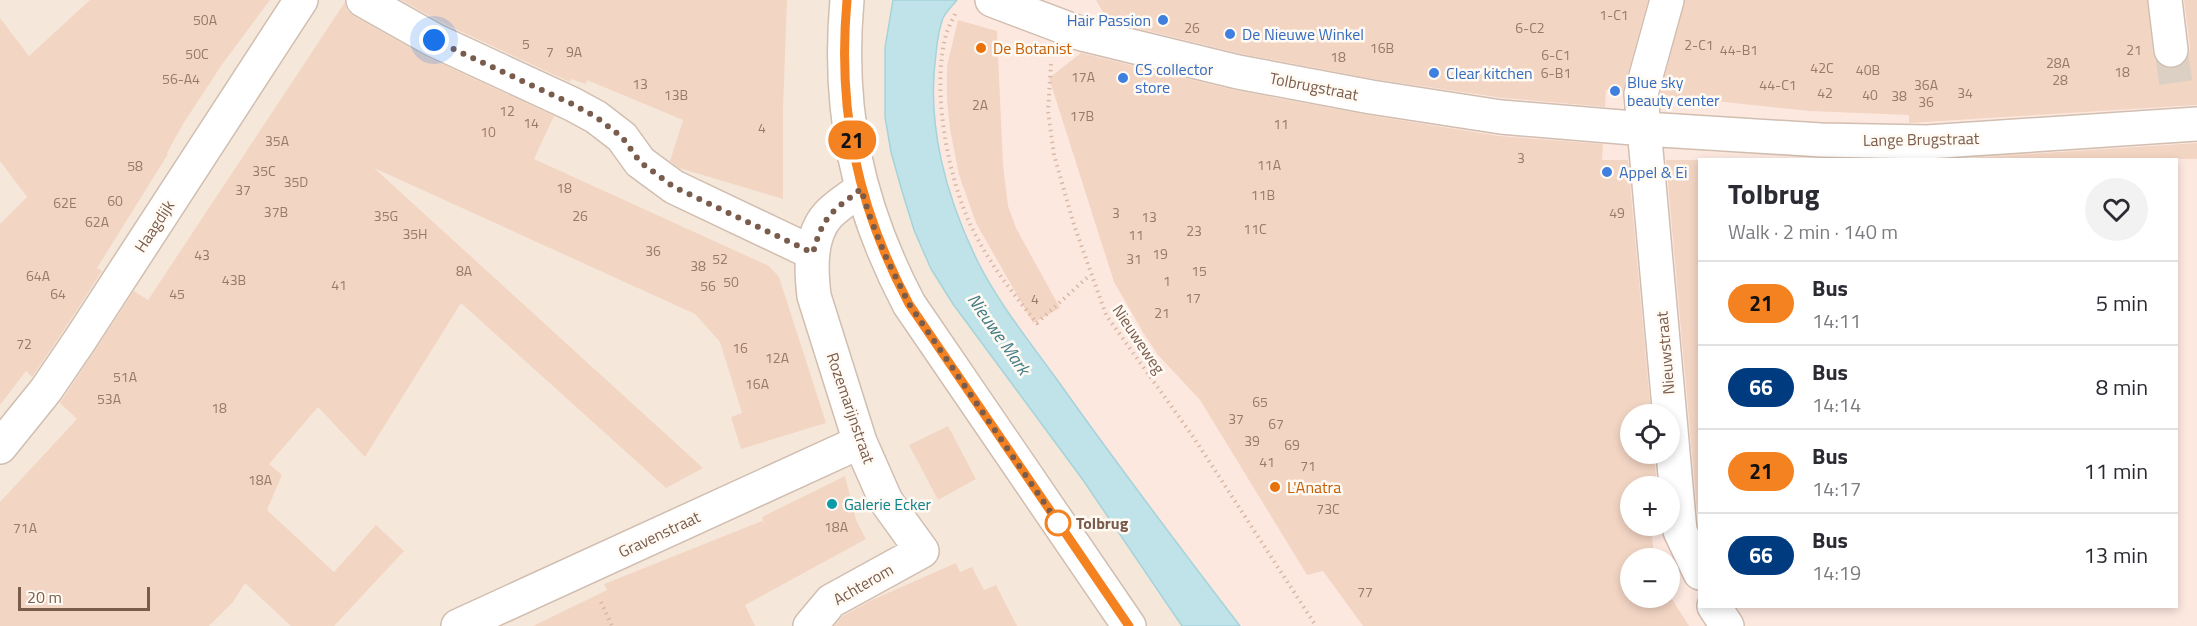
<!DOCTYPE html>
<html lang="en">
<head>
<meta charset="utf-8">
<style>
  body { margin:0; font-family:"Titillium Web",sans-serif; background:#f2f2f3; color:#2b2b33; height:100vh; display:flex; flex-direction:column; font-size:22px; white-space:nowrap }
  * { box-sizing:border-box; margin:0 }
  p { font-size:20px; color:#7c7c81 }
  .icon { flex:none; width:33px; height:33px; fill:none; stroke:currentColor; stroke-width:2; stroke-linecap:round; stroke-linejoin:round }
  .map { position:relative; flex:1; overflow:hidden }
  .details { position:absolute; left:1698px; top:158px; width:480px; height:450px; display:flex; flex-direction:column; background:#fff; border-radius:0px; box-shadow:0 3px 9px #0003 }
  .details>* { flex:none }
  .badge { padding:0 12px; border-radius:20px; font-size:21px; line-height:39px }
  .buttons { position:absolute; left:1620px; top:404px; display:grid; gap:12px }
  .buttons a { display:grid; place-items:center; width:60px; height:60px; border-radius:50%; background:#fff; box-shadow:0 3px 9px #0003; font-size:30px }
  .scale { position:absolute; left:18px; bottom:15px; width:132px; box-sizing:border-box; padding-left:6px; border:3px solid #7a5c4d; border-top:0; font-size:16px; line-height:21px; white-space:nowrap; color:#7a5c4d; -webkit-text-stroke:4px #fffaf3; paint-order:stroke }
  .you { position:absolute; width:30px; height:30px; margin:-15px; border:4px solid #fff; border-radius:50%; background:#1a73e8; box-shadow:0 0 0 9px #1a73e833 }
  .map>.badge { position:absolute; translate:-50% -50%; box-shadow:0 0 0 3px #fff }
  .round { display:grid; place-items:center; flex:none; width:63px; height:63px; border-radius:32px; background:#f2f2f3 }
  .headline { display:flex; align-items:center; justify-content:space-between; height:102px; padding:0 30px }
  h1 { font-size:28px; font-weight:700; line-height:45px }
  ul { padding:0; list-style:none }
  li { display:flex; align-items:center; gap:18px; height:84px; padding:0 30px; border-top:2px solid #e1e1e2 }
  li div { flex:1 }
  li b { display:block; font-size:22px }
  li em { font-style:normal }
  li .badge { min-width:66px; font-weight:700; text-align:center }
  .map>svg:first-child { display:block }
  .residential { fill:#f5e8da; fill-rule:evenodd }
  .commercial { fill:#fde8e0; fill-rule:evenodd }
  .water { fill:#bfe3e8; stroke:#a5d3da; stroke-width:1.5 }
  .building { fill:#f3d5c3 }
  .lines { fill:none; stroke-linecap:round; stroke-linejoin:round }
  .street-tunnel { stroke:#dcd0c4; stroke-width:33; stroke-dasharray:33 16; stroke-linecap:butt }
  .street-casing { stroke:#d1beb0; stroke-width:36 }
  .path { stroke:#d9b8a5; stroke-width:4; stroke-dasharray:1.5 4.5; stroke-linecap:butt }
  .street { stroke:#fff; stroke-width:33 }
  .line-casing { stroke:#fff; stroke-width:14 }
  .line { stroke:#f58220; stroke-width:9 }
  .walk { stroke:#7a5c4d; stroke-width:6; stroke-dasharray:0 10.8 }
  .shop-dot { fill:#3f7fe0; stroke:#fffaf3; stroke-width:2 }
  .food-dot { fill:#e8710a; stroke:#fffaf3; stroke-width:2 }
  .culture-dot { fill:#0f9aa8; stroke:#fffaf3; stroke-width:2 }
  .stop-dot { fill:#fff; stroke:#f58220; stroke-width:3 }
  .labels { text-anchor:middle; dominant-baseline:central; stroke-width:5; stroke-linejoin:round; paint-order:stroke }
  .number-label { font-size:14px; fill:#987a6a }
  .shop-label { font-size:16px; fill:#366cbe; stroke:#fffaf3; text-anchor:start }
  .food-label { font-size:16px; fill:#c56008; stroke:#fffaf3; text-anchor:start }
  .street-label { font-size:16px; fill:#7a5c4d; stroke:#fffaf3 }
  .culture-label { font-size:16px; fill:#0d838f; stroke:#fffaf3; text-anchor:start }
  .stop-label { font-size:16px; font-weight:bold; fill:#7a5c4d; stroke:#fffaf3; text-anchor:start }
  .water-label { font-size:18px; font-style:italic; fill:#437c86; stroke:#fffaf3 }
</style>
</head>
<body>
<div class="map">
<svg width="2197" height="626" viewBox="0 0 2197 626">
  <rect width="100%" height="100%" fill="#fdf6ec"/>
  <!-- residential -->
  <path class="residential" d="M 0,0 L 2197,0 L 2197,626 L 0,626 ZM 1700,159 L 2176,159 L 2176,606 L 1700,606 ZM 1630,414 L 1670,414 L 1670,453 L 1630,453 ZM 1630,486 L 1670,486 L 1670,525 L 1630,525 ZM 1630,558 L 1670,558 L 1670,597 L 1630,597 Z"/>
  <!-- commercial -->
  <path class="commercial" d="M 957,0 L 2197,0 L 2197,626 L 1240,626 L 1114,460 L 1024,334 L 978,262 L 963,230 L 942,166 L 933,102 L 933,71 L 937,41 L 943,17 ZM 1700,159 L 2176,159 L 2176,606 L 1700,606 ZM 1630,414 L 1670,414 L 1670,453 L 1630,453 ZM 1630,486 L 1670,486 L 1670,525 L 1630,525 ZM 1630,558 L 1670,558 L 1670,597 L 1630,597 Z"/>
  <!-- water -->
  <path class="water" d="M 893,0 L 957,0 C 952,6 946,12 943,18 C 939,29 937,42 936,54 C 926,124 946,197 977,260 C 998,303 1030,342 1058,381 C 1117,464 1178,545 1240,626 L 1182,626 L 1083,480 L 953,304 L 931,269 L 914,230 L 902,191 L 891,152 L 885,117 L 885,48 Z"/>
  <!-- building -->
  <path class="building" d="M 90,0 L 270,0 L 221,66 L 183,124 L 167,153 L 168,154 L 97,268 L 102,271 L 64,330 L 32,377 L 26,371 L 0,405 L 0,224 L 27,197 L 0,161 L 0,18 L 29,56 Z
    M 401,0 L 787,0 L 783,109 L 783,199 L 679,168 L 670,161 L 683,120 L 587,80 L 586,84 L 571,79 L 570,82 L 443,23 Z
    M 1096,0 L 1648,0 L 1623,91 L 1606,90 L 1605,107 L 1503,98 L 1374,79 L 1242,54 L 1108,21 Z
    M 1685,0 L 2147,0 L 2153,53 L 2156,62 L 2163,67 L 2173,69 L 2182,65 L 2188,57 L 2190,48 L 2184,0 L 2197,0 L 2197,105 L 1909,123 L 1909,115 L 1809,111 L 1660,95 Z
    M 345,2 L 347,10 L 354,16 L 425,56 L 554,116 L 534,159 L 769,266 L 779,277 L 826,423 L 741,449 L 731,417 L 742,413 L 720,342 L 695,314 L 374,168 L 703,468 L 666,488 L 461,303 L 365,457 L 318,407 L 269,464 L 282,475 L 267,510 L 334,572 L 376,525 L 404,551 L 334,626 L 291,626 L 245,583 L 233,602 L 209,626 L 0,626 L 0,502 L 77,419 L 60,403 L 134,291 L 148,300 Z
    M 958,20 L 997,31 L 1003,165 L 1008,206 L 1016,228 L 1060,308 L 1033,323 L 976,223 L 959,175 L 950,129 L 947,100 L 947,66 Z
    M 1081,53 L 1234,90 L 1368,115 L 1499,136 L 1603,144 L 1602,160 L 1628,160 L 1651,414 L 1630,414 L 1630,453 L 1654,453 L 1657,486 L 1630,486 L 1630,525 L 1651,525 L 1654,558 L 1630,558 L 1630,597 L 1670,596 L 1689,626 L 1363,626 L 1323,571 L 1307,575 L 1200,400 L 1158,355 L 1144,334 L 1114,282 L 1049,78 Z
    M 2197,143 L 2197,159 L 1954,159 Z
    M 1666,160 L 1700,160 L 1700,510 L 1697,511 Z
    M 948,426 L 976,479 L 938,500 L 909,445 Z
    M 845,476 L 856,520 L 866,539 L 745,605 L 755,626 L 533,626 L 607,590 L 604,584 L 762,521 L 764,524 L 762,517 Z
    M 956,563 L 960,572 L 972,567 L 984,590 L 996,585 L 1017,626 L 834,626 L 843,616 L 872,600 Z"/>
  <g class="lines">
    <!-- street-tunnel -->
    <path class="street-tunnel" d="M 2171,50 L 2178,98"/>
    <!-- street casing -->
    <g class="street-casing">
      <path id="street" d="M 363,0 L 434,40 L 572,104 L 596,117 L 622,137 L 640,162 L 674,187 L 813,253
        M 847,0 C 837,111 857,205 909,304 L 1129,626
        M 992,0 L 1082,34 L 1238,72 L 1371,97 L 1501,117 L 1645,129 L 1821,140 L 1927,142 L 2197,124
        M 1667,0 L 1641,94 L 1680,531 L 1700,573
        M 2165,0 L 2171,50
        M 0,447 L 46,390 L 80,340 L 301,0
        M 1714,606 L 1727,626
        M 458,626 L 860,442
        M 810,626 L 831,601 L 922,551 L 886,501 L 860,442 L 814,296 C 811,270 809,236 828,215 C 837,205 851,197 861,189"/>
    </g>
    <!-- path -->
    <path class="path" d="M 955,14 C 952,21 948,28 946,35 C 931,89 948,179 972,228 C 989,263 1013,294 1037,323 L 1090,275
      M 1051,64 L 1048,111 L 1054,155 L 1074,225 L 1106,315 L 1194,438 L 1316,626
      M 601,602 L 612,626"/>
    <!-- street -->
    <use href="#street" class="street"/>
  </g>
  <g class="lines">
    <!-- line casing -->
    <g class="line-casing">
      <path id="line" d="M 847,0 C 837,111 857,206 909,304 L 1129,626"/>
    </g>
    <!-- line -->
    <use href="#line" class="line"/>
    <!-- walk -->
    <path class="walk" d="M 434,40 L 572,104 L 596,117 L 622,137 L 640,162 L 674,187 L 813,253 C 823,215 832,212 861,189 L 870,217 L 885,255 L 909,304 L 1058,523"/>
  </g>
  <!-- markers -->
  <g class="shop-dot">
    <circle cx="1163" cy="20" r="6"/>
    <circle cx="1230" cy="34" r="6"/>
    <circle cx="1434" cy="73" r="6"/>
    <circle cx="1123" cy="78" r="6"/>
    <circle cx="1615" cy="91" r="6"/>
    <circle cx="1607" cy="172" r="6"/>
  </g>
  <g class="food-dot">
    <circle cx="981" cy="48" r="6"/>
    <circle cx="1275" cy="487" r="6"/>
  </g>
  <circle class="culture-dot" cx="832" cy="504" r="6"/>
  <circle class="stop-dot" cx="1058" cy="523" r="12"/>
  <g class="labels">
    <!-- number labels -->
    <g class="number-label">
      <text x="1614" y="14">1-C1</text>
      <text x="205" y="19">50A</text>
      <text x="1192" y="27">26</text>
      <text x="1530" y="27">6-C2</text>
      <text x="526" y="43">5</text>
      <text x="1699" y="44">2-C1</text>
      <text x="1382" y="47">16B</text>
      <text x="1739" y="49">44-B1</text>
      <text x="2134" y="49">21</text>
      <text x="550" y="51">7</text>
      <text x="574" y="51">9A</text>
      <text x="197" y="53">50C</text>
      <text x="1556" y="54">6-C1</text>
      <text x="1338" y="56">18</text>
      <text x="2058" y="62">28A</text>
      <text x="1822" y="67">42C</text>
      <text x="1868" y="69">40B</text>
      <text x="2122" y="71">18</text>
      <text x="1556" y="72">6-B1</text>
      <text x="1083" y="76">17A</text>
      <text x="181" y="78">56-A4</text>
      <text x="2060" y="79">28</text>
      <text x="640" y="83">13</text>
      <text x="1778" y="84">44-C1</text>
      <text x="1926" y="84">36A</text>
      <text x="1825" y="92">42</text>
      <text x="1965" y="92">34</text>
      <text x="676" y="94">13B</text>
      <text x="1870" y="94">40</text>
      <text x="1899" y="95">38</text>
      <text x="1926" y="101">36</text>
      <text x="980" y="104">2A</text>
      <text x="507" y="110">12</text>
      <text x="1082" y="115">17B</text>
      <text x="531" y="122">14</text>
      <text x="1281" y="123">11</text>
      <text x="762" y="127">4</text>
      <text x="488" y="131">10</text>
      <text x="277" y="140">35A</text>
      <text x="1521" y="157">3</text>
      <text x="1269" y="164">11A</text>
      <text x="135" y="165">58</text>
      <text x="264" y="170">35C</text>
      <text x="296" y="181">35D</text>
      <text x="564" y="187">18</text>
      <text x="243" y="189">37</text>
      <text x="1263" y="194">11B</text>
      <text x="115" y="200">60</text>
      <text x="65" y="202">62E</text>
      <text x="276" y="211">37B</text>
      <text x="1116" y="212">3</text>
      <text x="1617" y="212">49</text>
      <text x="386" y="215">35G</text>
      <text x="580" y="215">26</text>
      <text x="1149" y="216">13</text>
      <text x="97" y="221">62A</text>
      <text x="1255" y="228">11C</text>
      <text x="1194" y="230">23</text>
      <text x="415" y="233">35H</text>
      <text x="1136" y="234">11</text>
      <text x="653" y="250">36</text>
      <text x="1160" y="253">19</text>
      <text x="202" y="254">43</text>
      <text x="720" y="258">52</text>
      <text x="1134" y="258">31</text>
      <text x="698" y="265">38</text>
      <text x="464" y="270">8A</text>
      <text x="1199" y="270">15</text>
      <text x="38" y="275">64A</text>
      <text x="234" y="279">43B</text>
      <text x="1167" y="280">1</text>
      <text x="731" y="281">50</text>
      <text x="339" y="284">41</text>
      <text x="708" y="285">56</text>
      <text x="58" y="293">64</text>
      <text x="177" y="293">45</text>
      <text x="1193" y="297">17</text>
      <text x="1035" y="298">4</text>
      <text x="1162" y="312">21</text>
      <text x="24" y="343">72</text>
      <text x="740" y="347">16</text>
      <text x="777" y="357">12A</text>
      <text x="125" y="376">51A</text>
      <text x="757" y="383">16A</text>
      <text x="109" y="398">53A</text>
      <text x="1260" y="401">65</text>
      <text x="219" y="407">18</text>
      <text x="1236" y="418">37</text>
      <text x="1276" y="423">67</text>
      <text x="1252" y="440">39</text>
      <text x="1292" y="444">69</text>
      <text x="1267" y="461">41</text>
      <text x="1308" y="465">71</text>
      <text x="260" y="479">18A</text>
      <text x="1328" y="508">73C</text>
      <text x="836" y="526">18A</text>
      <text x="25" y="527">71A</text>
      <text x="1365" y="591">77</text>
    </g>
    <!-- shop labels -->
    <g class="shop-label">
      <text x="1151" y="20" text-anchor="end">Hair Passion</text>
      <text x="1242" y="34">De Nieuwe Winkel</text>
      <text x="1135" y="69">CS collector<tspan x="1135" dy="18">store</tspan></text>
      <text x="1446" y="73">Clear kitchen</text>
      <text x="1627" y="82">Blue sky<tspan x="1627" dy="18">beauty center</tspan></text>
      <text x="1619" y="172">Appel &amp; Ei</text>
    </g>
    <!-- food labels -->
    <g class="food-label">
      <text x="993" y="48">De Botanist</text>
      <text x="1287" y="487">L'Anatra</text>
    </g>
    <!-- street labels -->
    <g class="street-label">
      <text transform="translate(1314 86) rotate(11)">Tolbrugstraat</text>
      <text transform="translate(1921 139) rotate(-1)">Lange Brugstraat</text>
      <text transform="translate(154 226) rotate(-57)">Haagdijk</text>
      <text transform="translate(1139 339) rotate(56)">Nieuweweg</text>
      <text transform="translate(1665 353) rotate(-95)">Nieuwstraat</text>
      <text transform="translate(851 408) rotate(71)">Rozemarijnstraat</text>
      <text transform="translate(659 534) rotate(-25)">Gravenstraat</text>
      <text transform="translate(863 584) rotate(-30)">Achterom</text>
    </g>
    <!-- culture labels -->
    <g class="culture-label">
      <text x="844" y="504">Galerie Ecker</text>
    </g>
    <!-- stop labels -->
    <g class="stop-label">
      <text x="1076" y="523">Tolbrug</text>
    </g>
    <!-- water labels -->
    <g class="water-label">
      <text transform="translate(999 334) rotate(55)">Nieuwe Mark</text>
    </g>
  </g>
</svg>
<div class="buttons">
<a><svg class="icon" aria-label="locate" viewBox="0 0 24 24"><circle cx="12" cy="12" r="6"/><path d="M12 2v4M12 18v4M2 12h4M18 12h4"/></svg></a>
<a>+</a>
<a>−</a>
</div>
<div class="scale">20 m</div>
<div class="you" style="left:434px;top:40px"></div>
<b class="badge" style="left:852px;top:140px;background:#f58220;color:#111">21</b>
<section class="details">
<div class="headline"><div><h1>Tolbrug</h1><p>Walk · 2 min · 140 m</p></div><a class="round"><svg class="icon" aria-label="heart" viewBox="0 0 24 24"><path d="M12 20l-8-8c-3-5 5-10 8-4 3-6 11-1 8 4z"/></svg></a></div>
<ul>
<li><span class="badge" style="background:#f58220;color:#111">21</span><div><b>Bus</b><p>14:11</p></div><em>5 min</em></li>
<li><span class="badge" style="background:#003b80;color:#fff">66</span><div><b>Bus</b><p>14:14</p></div><em>8 min</em></li>
<li><span class="badge" style="background:#f58220;color:#111">21</span><div><b>Bus</b><p>14:17</p></div><em>11 min</em></li>
<li><span class="badge" style="background:#003b80;color:#fff">66</span><div><b>Bus</b><p>14:19</p></div><em>13 min</em></li>
</ul>
</section>
</div>
</body>
</html>
